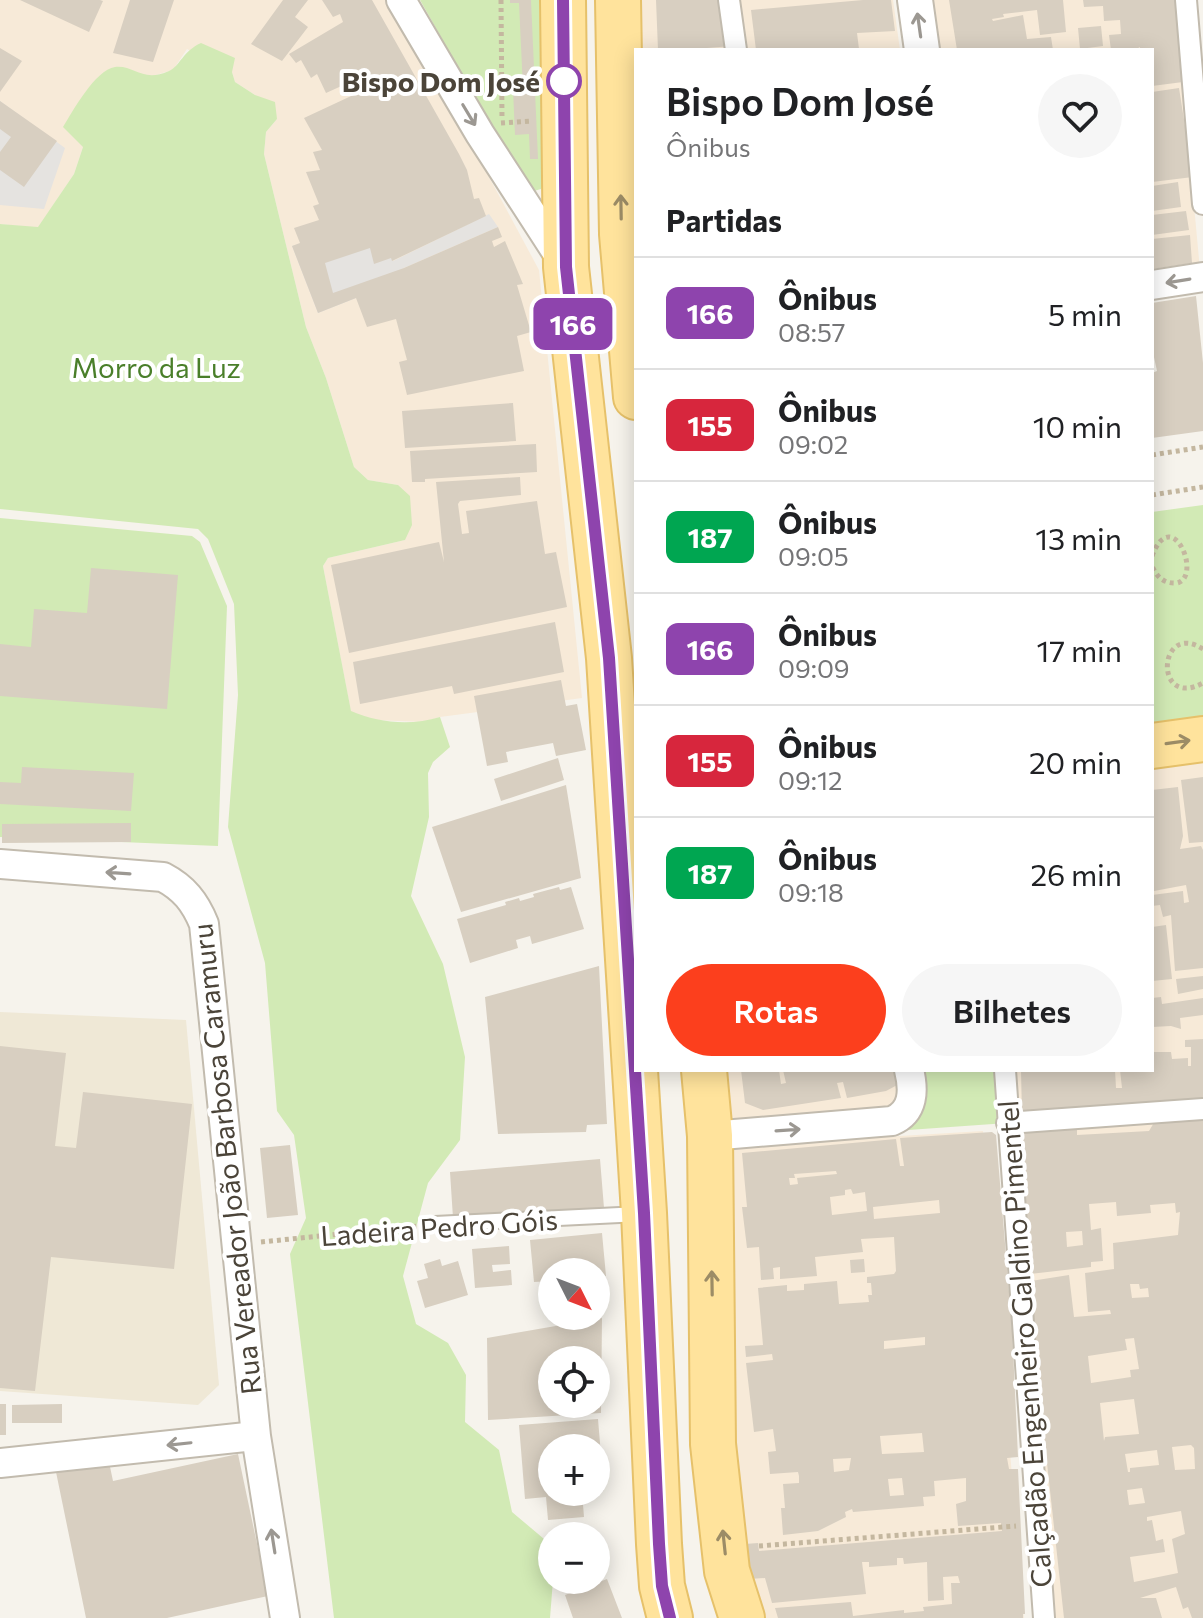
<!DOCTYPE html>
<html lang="pt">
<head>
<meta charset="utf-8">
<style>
  body { margin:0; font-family:Commissioner,sans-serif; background:#f6f6f6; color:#202124; height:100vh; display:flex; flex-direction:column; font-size:30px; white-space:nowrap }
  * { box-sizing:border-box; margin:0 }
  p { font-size:26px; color:#757577 }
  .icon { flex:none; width:44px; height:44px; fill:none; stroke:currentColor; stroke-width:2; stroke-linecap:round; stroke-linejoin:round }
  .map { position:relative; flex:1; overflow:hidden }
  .details { position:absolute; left:634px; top:48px; width:520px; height:1024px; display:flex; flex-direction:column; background:#fff; border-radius:0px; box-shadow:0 4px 20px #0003 }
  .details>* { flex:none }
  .badge { padding:0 16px; border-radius:12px; font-size:28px; line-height:52px }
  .needle { width:52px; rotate:132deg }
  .tools { position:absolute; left:538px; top:1258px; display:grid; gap:16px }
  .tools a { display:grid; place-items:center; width:72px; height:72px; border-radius:50%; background:#fff; box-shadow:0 4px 20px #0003; font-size:40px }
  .map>.badge { position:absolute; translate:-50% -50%; box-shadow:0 0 0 4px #fff }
  h2 { padding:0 32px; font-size:30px; line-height:72px }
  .round { display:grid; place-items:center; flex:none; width:84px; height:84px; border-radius:42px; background:#f6f6f6 }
  .summary { display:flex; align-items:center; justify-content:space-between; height:136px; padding:0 32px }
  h1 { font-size:38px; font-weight:600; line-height:60px }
  .action { display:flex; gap:16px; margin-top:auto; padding:16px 32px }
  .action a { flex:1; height:92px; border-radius:48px; background:#fc3f1d; color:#fff; font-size:32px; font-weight:600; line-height:92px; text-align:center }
  .action a+a { background:#f6f6f6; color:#202124 }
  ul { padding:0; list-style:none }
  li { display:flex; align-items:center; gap:24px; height:112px; padding:0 32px; border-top:2px solid #e0e0e0 }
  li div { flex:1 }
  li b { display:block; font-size:30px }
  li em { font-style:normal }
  li .badge { min-width:88px; font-weight:700; text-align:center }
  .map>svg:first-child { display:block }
  .commercial { fill:#f7ead8 }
  .education { fill:#efe8d6 }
  .green { fill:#d2eab5 }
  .parking { fill:#e5e3e0 }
  .building { fill:#d8cfc1; fill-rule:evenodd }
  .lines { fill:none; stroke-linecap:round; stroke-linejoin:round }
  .service-casing { stroke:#c2bbae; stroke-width:18 }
  .pedestrian-casing { stroke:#c2bbae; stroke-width:24 }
  .minor-casing { stroke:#c2bbae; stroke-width:32 }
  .tertiary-casing { stroke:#c2bbae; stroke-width:38 }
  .primary-casing { stroke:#e6c16a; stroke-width:48 }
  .path { stroke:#c4b79f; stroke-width:5; stroke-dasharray:4 4; stroke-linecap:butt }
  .service { stroke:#fff; stroke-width:14 }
  .pedestrian { stroke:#fff; stroke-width:20 }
  .minor { stroke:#fff; stroke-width:28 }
  .tertiary { stroke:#fff; stroke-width:34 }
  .primary { stroke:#ffe39c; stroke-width:44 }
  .oneway { stroke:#9c9892 }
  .oneway2 { stroke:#9c8c66 }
  .line-casing { stroke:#fff; stroke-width:18 }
  .line { stroke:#8e44ad; stroke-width:12 }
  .stop-dot { fill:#fff; stroke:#8e44ad; stroke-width:4 }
  .labels { text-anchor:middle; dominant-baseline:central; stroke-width:8; stroke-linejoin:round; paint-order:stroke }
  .stop-label { font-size:28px; font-weight:bold; fill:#4b4439; stroke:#fff; text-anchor:end }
  .park-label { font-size:28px; fill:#4a7f2a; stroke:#fff }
  .street-label { font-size:28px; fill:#4b4439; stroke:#fff }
</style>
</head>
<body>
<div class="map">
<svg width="1203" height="1618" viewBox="0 0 1203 1618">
  <rect width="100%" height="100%" fill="#f6f3ec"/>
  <!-- commercial -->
  <path class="commercial" d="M 0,0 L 386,0 L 482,164 L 539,270 L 582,698 L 440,717 L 424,722 L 373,720 L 351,712 L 323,566 L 328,558 L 405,540 L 398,485 L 368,480 L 354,467 L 326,378 L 306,327 L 264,154 L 266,132 L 277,119 L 255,95 L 235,82 L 232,72 L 187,49 L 173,70 L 149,77 L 117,67 L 83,147 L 74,174 L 38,228 L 0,224 Z
    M 634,0 L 719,0 L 727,50 L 636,50 Z
    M 733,0 L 893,0 L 900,50 L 740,50 Z
    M 931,0 L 1175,0 L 1200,270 L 1152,276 L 1152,50 L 938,50 Z
    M 1203,752 L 1203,1105 L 1011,1118 L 1007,1070 L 1152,1070 L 1152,759 Z
    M 710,1070 L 896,1070 L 902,1094 L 891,1109 L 715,1130 Z
    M 1203,1118 L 1203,1618 L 1049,1618 L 1013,1131 Z
    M 983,1131 L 1024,1618 L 754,1618 L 733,1561 L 726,1153 L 735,1146 Z"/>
  <!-- education -->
  <path class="education" d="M 0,1012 L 186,1020 L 219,1385 L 198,1405 L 0,1391 Z"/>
  <!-- green -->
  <path class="green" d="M 420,0 L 539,0 L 547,179 L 541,189 L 534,191 L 524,185 Z
    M 201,43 L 235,58 L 232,72 L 235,82 L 255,95 L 275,102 L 277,119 L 266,132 L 264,154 L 306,327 L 326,378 L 354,467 L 368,480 L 398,485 L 410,496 L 412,525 L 405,540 L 328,558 L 323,566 L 351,711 C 378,723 411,726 440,717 L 450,747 L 433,762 L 428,773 L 429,817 L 411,896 L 443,964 L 465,1057 L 460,1140 L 428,1183 L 403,1276 L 416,1324 L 448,1343 L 466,1375 L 465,1422 L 499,1450 L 512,1512 L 550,1544 L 553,1580 L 550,1618 L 334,1618 L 290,1254 L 306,1218 L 294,1135 L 277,1111 L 265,963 L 228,827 L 238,695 L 234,604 L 208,539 L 198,529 L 0,509 L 0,224 L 38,227 L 74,174 L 83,147 L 63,127 C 73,111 95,70 115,67 C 135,65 142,83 169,71 C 180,66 183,51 201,43 Z
    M 1203,505 L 1203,728 L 1152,733 L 1152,512 Z
    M 0,518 L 192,536 L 200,542 L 227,606 L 218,846 L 0,837 Z
    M 909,1070 L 1005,1070 L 1007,1123 L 894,1131 Z"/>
  <!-- parking -->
  <path class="parking" d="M 0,101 L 65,148 L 44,209 L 0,205 Z
    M 489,214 L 498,227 L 404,268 L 356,298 L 318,313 L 292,246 L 382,222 L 393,261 Z"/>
  <!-- building -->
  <path class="building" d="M 20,0 L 100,0 L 103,1 L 89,32 Z
    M 130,0 L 174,0 L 153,62 L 113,53 Z
    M 283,0 L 308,0 L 295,17 L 308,27 L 282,61 L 251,44 Z
    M 322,0 L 372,0 L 459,154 L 467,170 L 474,199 L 479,198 L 486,216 L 392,261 L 391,258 L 374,264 L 370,248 L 325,263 L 333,293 L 404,268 L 498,227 L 502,237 L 492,241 L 494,247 L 505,241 L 523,284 L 517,285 L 531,332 L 517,336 L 524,371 L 407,395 L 399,362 L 407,360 L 396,319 L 367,327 L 356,298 L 318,313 L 292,246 L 300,243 L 294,228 L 319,220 L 313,206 L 319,204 L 306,172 L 320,170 L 313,152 L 322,150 L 304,118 L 364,90 L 357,79 L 326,93 L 317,74 L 311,78 L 301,60 L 296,63 L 289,54 L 343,22 L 340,14 L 333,17 Z
    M 510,0 L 531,0 L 538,159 L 530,159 L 529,134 L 515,135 L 513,89 L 523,89 L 519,3 L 510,3 Z
    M 656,0 L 723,0 L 732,46 L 707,48 L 707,50 L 658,50 Z
    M 863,0 L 891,0 L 895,31 L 857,33 L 859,49 L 756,50 L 751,10 Z
    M 949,0 L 1063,0 L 1066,32 L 1040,35 L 1037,10 L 1003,14 L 1004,17 L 992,19 L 993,21 L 1023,15 L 1027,39 L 1051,37 L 1053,50 L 957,50 Z
    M 1083,0 L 1178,0 L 1183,82 L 1152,86 L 1152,50 L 1140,50 L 1140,47 L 1134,50 L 1111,50 L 1109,35 L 1121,34 L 1120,20 L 1104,21 L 1103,6 L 1084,7 Z
    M 1101,26 L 1103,46 L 1080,49 L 1078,28 Z
    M 0,48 L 22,61 L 0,92 Z
    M 1179,88 L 1193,177 L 1152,182 L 1152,92 Z
    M 0,101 L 57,141 L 24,187 L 0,170 L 0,152 L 11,137 L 0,129 Z
    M 1178,182 L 1181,207 L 1152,211 L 1152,186 Z
    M 1186,211 L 1189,230 L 1152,235 L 1152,215 Z
    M 1190,235 L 1192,263 L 1152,269 L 1152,239 Z
    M 1196,296 L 1203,363 L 1203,431 L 1152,438 L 1152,373 L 1157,371 L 1152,348 L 1152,303 Z
    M 513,403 L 516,441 L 405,448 L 402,411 Z
    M 536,444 L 537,472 L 425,479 L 425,482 L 412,482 L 410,451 Z
    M 520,477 L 521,495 L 460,501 L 458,504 L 462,534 L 469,533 L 466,511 L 537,501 L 545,554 L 556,552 L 567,607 L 349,653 L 331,565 L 439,542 L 444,562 L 436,482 Z
    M 91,568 L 178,575 L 167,709 L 0,696 L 0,644 L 31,647 L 34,609 L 87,613 Z
    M 555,622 L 564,672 L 454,694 L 452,686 L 360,704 L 353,662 Z
    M 561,680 L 566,706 L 577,704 L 586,750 L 556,756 L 553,743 L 506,752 L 508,762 L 487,766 L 474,696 Z
    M 558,758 L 564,780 L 501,801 L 494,779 Z
    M 22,767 L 134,773 L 131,811 L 0,804 L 0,782 L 21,783 Z
    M 1203,777 L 1203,842 L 1189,843 L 1181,780 Z
    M 566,785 L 581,878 L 461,912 L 432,827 Z
    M 1178,787 L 1183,836 L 1180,849 L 1201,846 L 1203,850 L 1203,968 L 1175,971 L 1171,915 L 1163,917 L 1160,905 L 1152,906 L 1152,895 L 1183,891 L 1184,903 L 1189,902 L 1186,885 L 1154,891 L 1152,790 Z
    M 131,823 L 131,842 L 2,843 L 2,824 Z
    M 559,887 L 560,890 L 571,887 L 584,929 L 532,944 L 530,936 L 516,940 L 518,948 L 470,963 L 457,919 L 506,905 L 505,902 L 519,898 L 520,901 L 534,897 L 533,894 Z
    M 1166,925 L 1172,979 L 1152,981 L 1152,927 Z
    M 599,966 L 607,1124 L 587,1125 L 586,1132 L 498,1134 L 485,997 Z
    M 1203,976 L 1203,989 L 1178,994 L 1176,979 Z
    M 1161,997 L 1162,1004 L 1203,998 L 1203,1015 L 1180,1018 L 1181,1029 L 1171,1026 L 1152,1027 L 1152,998 Z
    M 1203,1039 L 1203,1105 L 1022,1116 L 1021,1070 L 1115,1070 L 1116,1088 L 1122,1088 L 1120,1070 L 1152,1070 L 1152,1052 L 1171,1052 L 1172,1059 L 1188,1058 L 1188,1066 L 1191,1066 L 1191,1047 L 1185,1047 L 1185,1040 Z
    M 0,1046 L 66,1053 L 55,1146 L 76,1148 L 83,1092 L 192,1104 L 174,1269 L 51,1257 L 35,1391 L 0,1388 Z
    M 741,1070 L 779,1070 L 781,1084 L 786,1083 L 783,1070 L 903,1070 L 901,1083 L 886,1091 L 847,1098 L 843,1082 L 837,1083 L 841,1098 L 763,1110 L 745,1103 Z
    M 1203,1119 L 1203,1618 L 1192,1618 L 1188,1607 L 1183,1609 L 1176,1587 L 1140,1598 L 1156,1598 L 1162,1618 L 1064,1618 L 1039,1390 L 1031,1281 L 1069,1275 L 1074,1317 L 1111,1314 L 1110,1310 L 1088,1312 L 1085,1273 L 1114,1269 L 1113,1243 L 1178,1235 L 1180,1212 L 1176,1213 L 1175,1203 L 1150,1205 L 1151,1213 L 1117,1216 L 1116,1202 L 1089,1204 L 1091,1230 L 1101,1228 L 1103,1261 L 1091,1262 L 1091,1267 L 1030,1274 L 1020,1133 L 1077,1129 L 1077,1135 L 1149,1131 L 1155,1121 ZM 1082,1231 L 1083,1245 L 1067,1247 L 1066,1232 ZM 1130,1284 L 1139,1284 L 1140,1289 L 1148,1288 L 1149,1297 L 1132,1298 ZM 1134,1338 L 1139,1369 L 1130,1370 L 1131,1377 L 1091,1383 L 1088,1356 L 1127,1350 L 1125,1339 ZM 1134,1399 L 1139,1434 L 1105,1437 L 1104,1441 L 1100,1403 ZM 1191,1445 L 1194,1448 L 1195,1469 L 1175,1470 L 1172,1447 ZM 1157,1450 L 1159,1465 L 1130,1468 L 1130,1472 L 1128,1472 L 1125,1454 ZM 1142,1488 L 1145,1503 L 1129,1505 L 1127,1490 ZM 1181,1511 L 1185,1534 L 1172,1539 L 1178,1573 L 1134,1582 L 1130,1557 L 1165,1552 L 1163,1539 L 1156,1541 L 1152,1520 L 1147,1521 L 1147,1517 Z
    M 992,1132 L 996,1135 L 1012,1328 L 1018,1457 L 1007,1458 L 1009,1469 L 1018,1469 L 1025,1614 L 1023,1614 L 1023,1618 L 778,1618 L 775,1608 L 851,1602 L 853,1616 L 904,1610 L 904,1613 L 924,1611 L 923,1607 L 952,1604 L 951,1583 L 960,1583 L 958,1576 L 943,1577 L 944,1600 L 928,1601 L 927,1562 L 904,1564 L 903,1558 L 897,1558 L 897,1565 L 869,1567 L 869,1562 L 862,1562 L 866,1594 L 772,1603 L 765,1578 L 749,1579 L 745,1544 L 758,1543 L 759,1551 L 1002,1531 L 1001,1523 L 958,1526 L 956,1504 L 966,1501 L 966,1478 L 934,1481 L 935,1496 L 923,1497 L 924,1506 L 853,1512 L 852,1509 L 845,1512 L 846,1517 L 818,1531 L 783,1535 L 781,1508 L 785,1508 L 783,1484 L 799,1483 L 799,1476 L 798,1472 L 770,1474 L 768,1452 L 776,1451 L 773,1429 L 754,1432 L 746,1363 L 773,1360 L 772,1354 L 746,1357 L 745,1346 L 763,1345 L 758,1288 L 787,1285 L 787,1291 L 804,1290 L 804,1284 L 837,1281 L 839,1304 L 869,1302 L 868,1295 L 872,1295 L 871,1283 L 867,1283 L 867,1277 L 894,1274 L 896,1271 L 894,1237 L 861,1239 L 863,1252 L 815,1257 L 817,1276 L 780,1279 L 780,1267 L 773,1268 L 774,1279 L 761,1280 L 759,1247 L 747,1248 L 742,1207 L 747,1207 L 742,1153 L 896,1139 L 900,1166 L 904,1166 L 900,1138 ZM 836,1171 L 837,1174 L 797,1178 L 798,1184 L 790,1185 L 789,1178 L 795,1178 L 794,1174 ZM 851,1189 L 853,1194 L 865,1192 L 867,1211 L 832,1215 L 830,1197 L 845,1195 L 845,1190 ZM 939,1200 L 940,1213 L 874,1219 L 873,1207 ZM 925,1337 L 925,1345 L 884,1349 L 884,1341 ZM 922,1433 L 924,1452 L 882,1454 L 880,1436 ZM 851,1458 L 849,1470 L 834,1472 L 833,1459 ZM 902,1478 L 904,1495 L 890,1496 L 888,1479 Z
    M 290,1145 L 298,1215 L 267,1218 L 260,1148 Z
    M 600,1159 L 604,1208 L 453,1218 L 450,1172 Z
    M 602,1233 L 606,1276 L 596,1277 L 596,1272 L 552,1272 L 552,1281 L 534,1282 L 530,1240 Z
    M 509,1246 L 510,1264 L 492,1265 L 493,1272 L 511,1270 L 512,1285 L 475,1288 L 472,1249 Z
    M 440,1259 L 442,1266 L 458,1261 L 468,1295 L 425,1308 L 417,1281 L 428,1278 L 424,1264 Z
    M 864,1259 L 865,1272 L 851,1273 L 850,1260 Z
    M 602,1318 L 601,1413 L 488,1420 L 487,1338 ZM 552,1360 L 596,1360 L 596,1404 L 552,1404 Z
    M 0,1404 L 6,1404 L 6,1435 L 0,1435 Z
    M 62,1404 L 62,1423 L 12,1423 L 12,1405 Z
    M 598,1419 L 604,1491 L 596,1492 L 596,1448 L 552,1448 L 552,1492 L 582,1492 L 584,1517 L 548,1520 L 546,1497 L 525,1499 L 519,1425 Z
    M 238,1454 L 268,1596 L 167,1618 L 86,1618 L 56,1472 L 109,1462 L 113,1481 Z
    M 607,1579 L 622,1618 L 573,1618 L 565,1595 Z"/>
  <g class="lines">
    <!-- service casing -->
    <g class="service-casing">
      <path id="service" d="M 435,1224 L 640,1214"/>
    </g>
    <!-- pedestrian casing -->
    <g class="pedestrian-casing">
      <path id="pedestrian" d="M 729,0 L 736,50
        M 1186,0 L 1203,204
        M 1005,1070 L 1044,1618
        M 1007,1123 L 1203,1109"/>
    </g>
    <!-- minor casing -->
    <g class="minor-casing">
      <path id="minor" d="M 401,0 L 480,134 L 565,265
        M 1152,285 L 1203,277
        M 0,864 L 163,877 C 184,888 195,902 204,924 L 256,1436 L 285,1618
        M 710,1136 L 892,1121 C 914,1112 914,1090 909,1070
        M 0,1463 L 256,1436"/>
    </g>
    <!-- tertiary casing -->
    <g class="tertiary-casing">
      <path id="tertiary" d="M 915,0 L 922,50"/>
    </g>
    <!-- primary casing -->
    <g class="primary-casing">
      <path id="primary" d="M 563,0 L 566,267 L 609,658 L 644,1213 L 659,1544 L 662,1586 L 670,1618
        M 618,0 L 622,234 L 636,397
        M 1152,746 L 1203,739
        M 704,1070 L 710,1136 L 713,1444 L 727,1571 L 742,1618"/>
    </g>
    <!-- path -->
    <path class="path" d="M 501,0 L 502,119
      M 501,123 L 531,121
      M 1152,455 L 1203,447
      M 1152,495 L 1203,487
      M 1152,556 C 1172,503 1203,577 1177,583 C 1164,584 1157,577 1152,566
      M 1203,649 C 1158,620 1153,710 1203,683
      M 261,1242 L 419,1226
      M 759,1546 L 1016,1526"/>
    <!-- service -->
    <use href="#service" class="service"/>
    <!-- pedestrian -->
    <use href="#pedestrian" class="pedestrian"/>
    <!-- minor -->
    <use href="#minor" class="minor"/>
    <!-- tertiary -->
    <use href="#tertiary" class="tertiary"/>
    <!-- primary -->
    <use href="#primary" class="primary"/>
  </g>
  <!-- one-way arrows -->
  <defs><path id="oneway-shaft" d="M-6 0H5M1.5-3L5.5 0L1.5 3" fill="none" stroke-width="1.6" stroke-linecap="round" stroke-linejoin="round" transform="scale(2)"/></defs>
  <g class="oneway">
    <use href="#oneway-shaft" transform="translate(919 25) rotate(-98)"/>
    <use href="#oneway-shaft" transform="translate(469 115) rotate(59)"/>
    <use href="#oneway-shaft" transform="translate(1178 281) rotate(171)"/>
    <use href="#oneway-shaft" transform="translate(118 873) rotate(-176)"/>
    <use href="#oneway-shaft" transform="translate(788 1130) rotate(-4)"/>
    <use href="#oneway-shaft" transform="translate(179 1444) rotate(174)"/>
    <use href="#oneway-shaft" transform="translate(273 1541) rotate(-99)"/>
  </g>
  <g class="oneway2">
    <use href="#oneway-shaft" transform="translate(621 207) rotate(-91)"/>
    <use href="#oneway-shaft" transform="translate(1178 742) rotate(-8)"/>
    <use href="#oneway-shaft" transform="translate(712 1283) rotate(-91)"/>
    <use href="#oneway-shaft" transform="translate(724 1542) rotate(-96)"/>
  </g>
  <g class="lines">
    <!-- line casing -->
    <g class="line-casing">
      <path id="line" d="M 563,0 L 566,267 L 609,658 L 644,1213 L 659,1544 L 662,1586 L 670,1618"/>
    </g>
    <!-- line -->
    <use href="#line" class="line"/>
  </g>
  <!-- markers -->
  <circle class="stop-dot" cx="564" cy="81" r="16"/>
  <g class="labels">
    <!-- stop labels -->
    <g class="stop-label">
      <text x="540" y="81">Bispo Dom José</text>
    </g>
    <!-- park labels -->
    <g class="park-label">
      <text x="156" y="367">Morro da Luz</text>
    </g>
    <!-- street labels -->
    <g class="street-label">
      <text transform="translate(226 1159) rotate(-96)">Rua Vereador João Barbosa Caramuru</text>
      <text transform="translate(439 1227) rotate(-4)">Ladeira Pedro Góis</text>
      <text transform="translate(1024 1344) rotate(-94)">Calçadão Engenheiro Galdino Pimentel</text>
    </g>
  </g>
</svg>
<div class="tools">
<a><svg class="needle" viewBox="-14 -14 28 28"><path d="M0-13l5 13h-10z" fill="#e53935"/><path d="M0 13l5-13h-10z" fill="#757577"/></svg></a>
<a><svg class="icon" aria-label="locate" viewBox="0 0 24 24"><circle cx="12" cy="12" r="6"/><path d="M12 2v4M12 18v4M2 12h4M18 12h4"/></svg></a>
<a>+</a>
<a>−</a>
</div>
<b class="badge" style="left:573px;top:324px;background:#8e44ad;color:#fff">166</b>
<section class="details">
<div class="summary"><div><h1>Bispo Dom José</h1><p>Ônibus</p></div><a class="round"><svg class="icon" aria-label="heart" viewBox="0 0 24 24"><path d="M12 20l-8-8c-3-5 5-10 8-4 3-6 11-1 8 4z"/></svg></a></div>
<h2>Partidas</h2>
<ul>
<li><span class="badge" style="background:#8e44ad;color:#fff">166</span><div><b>Ônibus</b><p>08:57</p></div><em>5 min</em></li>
<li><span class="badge" style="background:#d7263d;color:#fff">155</span><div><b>Ônibus</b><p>09:02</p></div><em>10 min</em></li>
<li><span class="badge" style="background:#00a651;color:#fff">187</span><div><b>Ônibus</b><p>09:05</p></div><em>13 min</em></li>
<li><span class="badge" style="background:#8e44ad;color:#fff">166</span><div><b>Ônibus</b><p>09:09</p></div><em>17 min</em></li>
<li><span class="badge" style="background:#d7263d;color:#fff">155</span><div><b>Ônibus</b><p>09:12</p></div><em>20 min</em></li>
<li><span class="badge" style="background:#00a651;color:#fff">187</span><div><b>Ônibus</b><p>09:18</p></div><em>26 min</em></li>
</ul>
<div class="action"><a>Rotas</a><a>Bilhetes</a></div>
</section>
</div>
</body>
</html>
